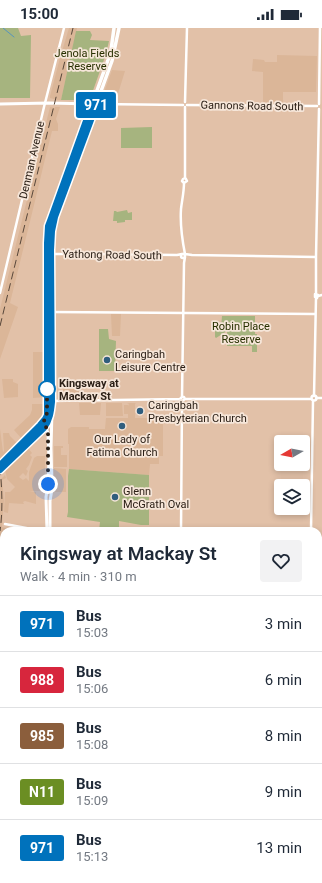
<!DOCTYPE html>
<html lang="en">
<head>
<meta charset="utf-8">
<style>
  body { margin:0; font-family:Roboto,sans-serif; background:#f2f2f3; color:#1f2937; height:100vh; display:flex; flex-direction:column; font-size:15px; white-space:nowrap }
  * { box-sizing:border-box; margin:0 }
  p { font-size:13px; color:#747a83 }
  .icon { flex:none; width:22px; height:22px; fill:none; stroke:currentColor; stroke-width:2; stroke-linecap:round; stroke-linejoin:round }
  .map { position:relative; flex:1; overflow:hidden }
  .sheet { position:absolute; left:0px; top:499px; width:322px; height:356px; display:flex; flex-direction:column; background:#fff; border-radius:12px 12px 0 0; box-shadow:0 2px 6px #0003 }
  .sheet>* { flex:none }
  .badge { padding:0 8px; border-radius:3px; font-size:14px; line-height:26px }
  .needle { width:26px; rotate:261deg }
  .fabs { position:absolute; left:274px; top:407px; display:grid; gap:8px }
  .fabs a { display:grid; place-items:center; width:36px; height:36px; border-radius:4px; background:#fff; box-shadow:0 2px 6px #0003; font-size:20px }
  .you { position:absolute; width:20px; height:20px; margin:-10px; border:3px solid #fff; border-radius:50%; background:#1a73e8; box-shadow:0 0 0 6px #1a73e833 }
  .map>.badge { position:absolute; translate:-50% -50%; box-shadow:0 0 0 2px #fff }
  .round { display:grid; place-items:center; flex:none; width:42px; height:42px; border-radius:4px; background:#f2f2f3 }
  .overview { display:flex; align-items:center; justify-content:space-between; height:68px; padding:0 20px }
  h1 { font-size:19px; font-weight:600; line-height:30px }
  ul { padding:0; list-style:none }
  li { display:flex; align-items:center; gap:12px; height:56px; padding:0 20px; border-top:1px solid #e0e1e3 }
  li div { flex:1 }
  li b { display:block; font-size:15px }
  li em { font-style:normal }
  li .badge { min-width:44px; font-weight:700; text-align:center }
  .status { display:flex; justify-content:space-between; align-items:center; height:28px; padding:0 20px; background:#fff; direction:ltr }
  .status svg { height:11px; fill:currentColor }
  .map>svg:first-child { display:block }
  .built { fill:#dbb698 }
  .green { fill:#a6b47f }
  .water { fill:#5694be }
  .lines { fill:none; stroke-linecap:round; stroke-linejoin:round }
  .stream { stroke:#5694be; stroke-width:1 }
  .tertiary { stroke:#fff; stroke-width:2.5 }
  .secondary { stroke:#fff; stroke-width:3 }
  .primary { stroke:#fff; stroke-width:3.5 }
  .rail { stroke:#58473a; stroke-width:1; stroke-dasharray:8 4; stroke-linecap:butt }
  .line-casing { stroke:#fff; stroke-width:9 }
  .line { stroke:#0072bc; stroke-width:6 }
  .walk { stroke:#2c2017; stroke-width:4; stroke-dasharray:0 7.2 }
  .poi-dot { fill:#305e7e; stroke:#f6e6d9; stroke-width:1.5 }
  .stop-dot { fill:#fff; stroke:#0072bc; stroke-width:2 }
  .labels { text-anchor:middle; dominant-baseline:central; stroke-width:3.5; stroke-linejoin:round; paint-order:stroke }
  .park-label { font-size:11px; fill:#273000; stroke:#f6e6d9 }
  .street-label { font-size:11px; fill:#2c2017; stroke:#f6e6d9 }
  .poi-label { font-size:11px; fill:#2c2017; stroke:#f6e6d9; text-anchor:start }
  .stop-label { font-size:11px; font-weight:bold; fill:#2c2017; stroke:#f6e6d9; text-anchor:start }
</style>
</head>
<body>
<div class="status"><b>15:00</b><svg viewBox="0 0 49 12"><path d="M0 12V9h3v3zM5 12V6h3v6zM10 12V3h3v9zM15 12V0h3v12zM26 1h20v11H26zM47 4h2v5h-2z"/></svg></div>
<div class="map">
<svg width="322" height="855" viewBox="0 0 322 855">
  <rect width="100%" height="100%" fill="#e2c1a8"/>
  <!-- built -->
  <path class="built" d="M 69,0 L 77,0 L 61,72 L 57,72 L 50,70 L 50,68 L 60,30 Z
    M 277,27 L 317,28 L 316,64 L 283,64 L 283,74 L 263,74 L 263,44 L 252,43 L 253,31 L 264,32 L 265,34 L 277,34 Z
    M 112,42 L 125,43 L 116,72 L 105,72 L 102,71 L 103,67 Z
    M 50,79 L 55,80 L 55,79 L 60,79 L 56,91 L 58,96 L 58,103 L 52,103 L 45,131 L 35,173 L 10,275 L 18,279 L 0,331 L 0,281 Z
    M 111,286 L 121,286 L 120,308 L 112,308 Z
    M 33,324 L 44,324 L 45,369 L 33,370 Z
    M 2,351 L 13,351 L 13,354 L 18,356 L 18,369 L 4,370 Z
    M 63,354 L 81,355 L 80,369 L 63,369 Z
    M 79,375 L 101,375 L 100,387 L 80,387 Z
    M 106,375 L 122,375 L 123,388 L 106,388 Z
    M 127,375 L 136,375 L 135,376 L 135,390 L 163,390 L 163,428 L 159,428 L 159,436 L 150,436 L 149,447 L 69,441 L 69,416 L 68,416 L 68,401 L 71,399 L 89,399 L 89,401 L 105,401 L 106,390 L 128,390 L 128,386 L 124,386 L 124,377 L 128,377 L 128,378 L 129,376 Z
    M 32,376 L 44,376 L 43,387 L 40,393 L 22,411 L 14,402 L 30,387 L 32,382 Z
    M 0,401 L 3,424 L 4,423 L 3,405 L 9,405 L 10,408 L 18,416 L 0,433 Z
    M 54,418 L 63,418 L 63,420 L 61,420 L 61,427 L 67,427 L 67,439 L 54,439 Z
    M 28,420 L 32,425 L 30,427 L 32,429 L 29,437 L 26,441 L 28,443 L 26,448 L 23,445 L 19,449 L 23,452 L 26,450 L 29,453 L 29,444 L 34,430 L 37,428 L 45,428 L 45,463 L 29,463 L 36,464 L 36,476 L 25,473 L 23,474 L 24,476 L 9,475 L 8,485 L 4,484 L 5,464 L 10,464 L 15,459 L 7,451 L 5,441 Z
    M 54,440 L 66,441 L 66,464 L 54,464 Z
    M 5,447 L 6,450 L 2,452 L 4,473 L 2,499 L 8,501 L 8,503 L 4,503 L 4,519 L 2,519 L 0,524 L 0,452 Z"/>
  <!-- green -->
  <path class="green" d="M 0,0 L 18,0 L 21,8 L 31,7 L 30,70 L 0,70 Z
    M 76,3 L 90,3 L 92,7 L 90,12 L 109,13 L 106,26 L 90,71 L 87,72 L 61,72 Z
    M 152,99 L 152,120 L 121,120 L 121,100 Z
    M 127,182 L 128,185 L 132,184 L 132,192 L 125,192 L 125,194 L 117,195 L 117,193 L 113,193 L 114,183 L 116,183 L 117,184 Z
    M 222,288 L 255,288 L 255,306 L 257,306 L 257,324 L 252,324 L 252,318 L 227,318 L 227,303 L 216,310 L 215,309 L 215,301 L 221,300 Z
    M 99,301 L 108,301 L 109,311 L 116,313 L 115,343 L 99,343 Z
    M 69,441 L 149,447 L 149,497 L 141,497 L 119,493 L 119,503 L 99,503 L 100,494 L 67,489 L 68,484 L 68,448 Z"/>
  <!-- water -->
  <path class="water" d="M 318,755 L 322,755 L 322,826 L 318,828 Z
    M 159,851 L 203,851 L 195,855 L 157,855 Z"/>
  <g class="lines">
    <!-- stream -->
    <path class="stream" d="M 3,0 L 14,9
      M 0,668 L 4,667"/>
    <!-- tertiary -->
    <path class="tertiary" d="M 185,74 L 187,0
      M 97,76 L 183,77
      M 319,76 L 320,0
      M 187,77 L 317,78
      M 185,150 L 185,79
      M 184,155 L 182,153 L 183,151 L 185,150 L 186,151 L 187,153 L 184,155 C 184,164 182,172 181,181 C 180,196 182,211 185,226
      M181 228a2 2 0 1 1 4 0a2 2 0 1 1-4 0Z
      M 51,226 L 85,226 L 177,227 L 182,226
      M 185,226 L 192,227 L 316,229
      M 0,265 L 44,79 L 64,0
      M 315,266 L 318,267 L 317,270 L 315,269 Z
      M 316,266 L 316,229 L 319,81
      M 318,268 L 322,267
      M 51,284 L 315,286
      M311.5 370a2.5 2.5 0 1 1 5 0a2.5 2.5 0 1 1-5 0Z
      M 314,368 L 316,270
      M 182,369 L 184,235 L 185,229
      M 316,370 L 322,370
      M 185,371 L 184,369 L 182,369 L 180,371 L 182,373 L 185,371 L 311,371
      M 52,373 L 180,371
      M 5,496 L 42,503
      M 181,503 L 182,373
      M 311,503 L 313,373
      M 318,552 L 322,553
      M 0,740 L 4,740"/>
    <!-- secondary -->
    <path class="secondary" d="M 0,76 L 49,75 L 92,76
      M 45,399 L 48,405 L 49,432 L 48,456 L 46,469 L 47,503
      M 50,503 L 50,473 L 52,461 L 51,420 L 52,383
      M 46,851 L 47,855"/>
    <!-- primary -->
    <path class="primary" d="M 0,437 L 40,398 L 45,391 L 47,387 L 47,215 L 49,198 L 56,176 L 108,32 L 111,22 L 114,0
      M 0,442 L 45,399 L 50,389 L 52,374 L 51,222 L 52,203 L 55,189 L 112,33 L 119,0"/>
    <!-- rail -->
    <path class="rail" d="M 0,298 L 73,0
      M 0,439 C 2,461 3,482 0,503"/>
  </g>
  <g class="lines">
    <!-- line casing -->
    <g class="line-casing">
      <path id="line" d="M 0,437 L 40,397 L 45,391 L 47,387 L 47,215 L 48,198 L 51,190 L 92,76 L 97,76 L 55,189 L 52,203 L 51,222 L 52,374 C 51,384 50,392 44,400 L 0,442"/>
    </g>
    <!-- line -->
    <use href="#line" class="line"/>
    <!-- walk -->
    <path class="walk" d="M 47,361 L 47,359 L 47,385 L 44,393 L 48,405 L 48,456"/>
  </g>
  <!-- markers -->
  <g class="poi-dot">
    <circle cx="107" cy="332" r="4"/>
    <circle cx="140" cy="383" r="4"/>
    <circle cx="122" cy="398" r="4"/>
    <circle cx="115" cy="469" r="4"/>
  </g>
  <circle class="stop-dot" cx="47" cy="361" r="8"/>
  <g class="labels">
    <!-- park labels -->
    <g class="park-label">
      <text x="87" y="25">Jenola Fields<tspan x="87" dy="13">Reserve</tspan></text>
      <text x="241" y="298">Robin Place<tspan x="241" dy="13">Reserve</tspan></text>
    </g>
    <!-- street labels -->
    <g class="street-label">
      <text transform="translate(252 78) rotate(1)">Gannons Road South</text>
      <text transform="translate(32 132) rotate(-77)">Denman Avenue</text>
      <text transform="translate(112 227) rotate(1)">Yathong Road South</text>
    </g>
    <!-- poi labels -->
    <g class="poi-label">
      <text x="115" y="326">Caringbah<tspan x="115" dy="13">Leisure Centre</tspan></text>
      <text x="148" y="377">Caringbah<tspan x="148" dy="13">Presbyterian Church</tspan></text>
      <text x="122" y="411" text-anchor="middle">Our Lady of<tspan x="122" dy="13">Fatima Church</tspan></text>
      <text x="123" y="463">Glenn<tspan x="123" dy="13">McGrath Oval</tspan></text>
    </g>
    <!-- stop labels -->
    <g class="stop-label">
      <text x="59" y="355">Kingsway at<tspan x="59" dy="13">Mackay St</tspan></text>
    </g>
  </g>
</svg>
<div class="fabs">
<a><svg class="needle" viewBox="-14 -14 28 28"><path d="M0-13l5 13h-10z" fill="#e53935"/><path d="M0 13l5-13h-10z" fill="#747a83"/></svg></a>
<a><svg class="icon" aria-label="layers" viewBox="0 0 24 24"><path d="M12 4l9 5-9 5-9-5zM3 14l9 5 9-5"/></svg></a>
</div>
<div class="you" style="left:48px;top:456px"></div>
<b class="badge" style="left:96px;top:77px;background:#0072bc;color:#fff">971</b>
<section class="sheet">
<div class="overview"><div><h1>Kingsway at Mackay St</h1><p>Walk · 4 min · 310 m</p></div><a class="round"><svg class="icon" aria-label="heart" viewBox="0 0 24 24"><path d="M12 20l-8-8c-3-5 5-10 8-4 3-6 11-1 8 4z"/></svg></a></div>
<ul>
<li><span class="badge" style="background:#0072bc;color:#fff">971</span><div><b>Bus</b><p>15:03</p></div><em>3 min</em></li>
<li><span class="badge" style="background:#d7263d;color:#fff">988</span><div><b>Bus</b><p>15:06</p></div><em>6 min</em></li>
<li><span class="badge" style="background:#8b5e3c;color:#fff">985</span><div><b>Bus</b><p>15:08</p></div><em>8 min</em></li>
<li><span class="badge" style="background:#6b8e23;color:#fff">N11</span><div><b>Bus</b><p>15:09</p></div><em>9 min</em></li>
<li><span class="badge" style="background:#0072bc;color:#fff">971</span><div><b>Bus</b><p>15:13</p></div><em>13 min</em></li>
</ul>
</section>
</div>
</body>
</html>
